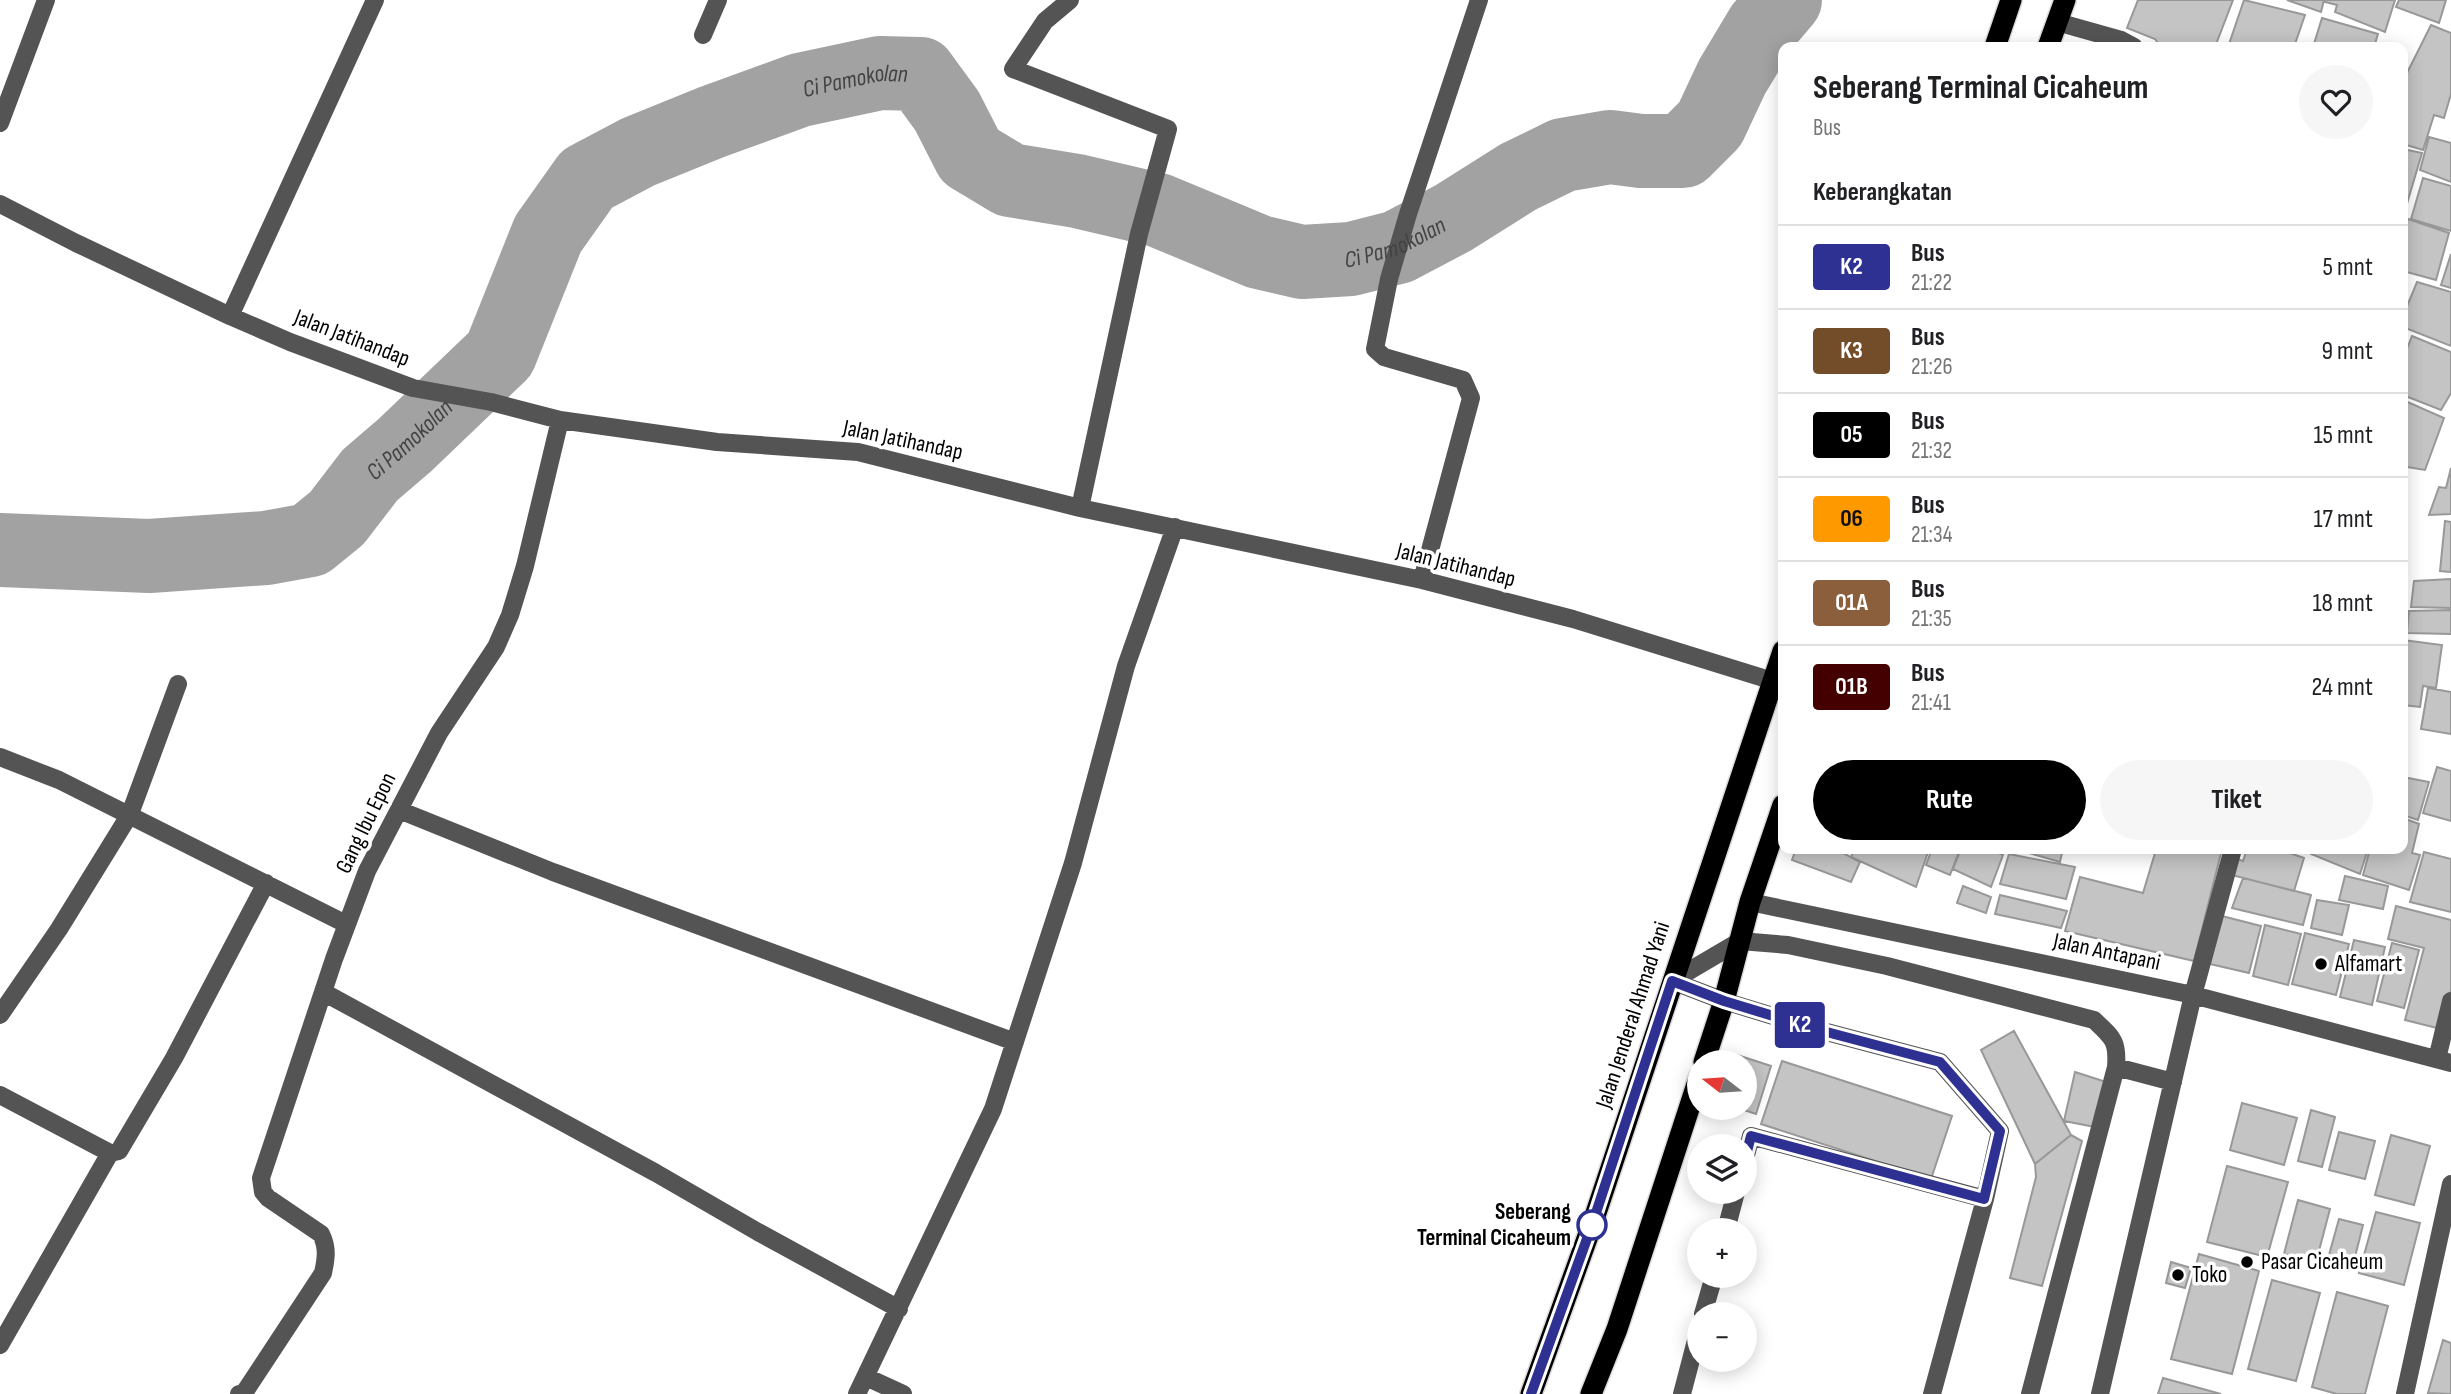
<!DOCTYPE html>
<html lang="id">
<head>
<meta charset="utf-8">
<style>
  body { margin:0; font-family:"Sofia Sans Condensed",sans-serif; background:#f6f6f6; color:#202124; height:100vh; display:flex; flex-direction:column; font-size:26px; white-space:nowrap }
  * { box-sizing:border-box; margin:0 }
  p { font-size:23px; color:#757577 }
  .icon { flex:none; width:38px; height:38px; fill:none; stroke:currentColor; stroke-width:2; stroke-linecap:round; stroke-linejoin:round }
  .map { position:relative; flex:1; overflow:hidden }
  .side { position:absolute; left:1778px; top:42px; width:630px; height:812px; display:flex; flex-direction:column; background:#fff; border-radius:14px; box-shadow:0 4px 18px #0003 }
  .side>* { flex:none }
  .badge { padding:0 14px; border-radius:5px; font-size:24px; line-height:46px }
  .needle { width:46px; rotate:287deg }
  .buttons { position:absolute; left:1687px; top:1050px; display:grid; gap:14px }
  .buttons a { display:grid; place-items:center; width:70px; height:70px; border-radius:50%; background:#fff; box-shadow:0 4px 18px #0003; font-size:35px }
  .map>.badge { position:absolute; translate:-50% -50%; box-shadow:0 0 0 4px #fff }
  h2 { padding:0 35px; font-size:26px; line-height:63px }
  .round { display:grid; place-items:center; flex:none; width:74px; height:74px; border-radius:37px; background:#f6f6f6 }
  .overview { display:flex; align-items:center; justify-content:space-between; height:119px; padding:0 35px }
  h1 { font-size:33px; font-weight:700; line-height:52px }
  .primary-button { display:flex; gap:14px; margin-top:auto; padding:14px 35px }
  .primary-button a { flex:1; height:80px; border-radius:42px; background:#000; color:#fff; font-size:28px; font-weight:700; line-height:80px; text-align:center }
  .primary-button a+a { background:#f6f6f6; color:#202124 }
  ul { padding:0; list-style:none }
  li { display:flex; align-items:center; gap:21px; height:84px; padding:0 35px; border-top:2px solid #e0e0e0 }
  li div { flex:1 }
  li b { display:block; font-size:26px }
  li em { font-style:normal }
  li .badge { min-width:77px; font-weight:700; text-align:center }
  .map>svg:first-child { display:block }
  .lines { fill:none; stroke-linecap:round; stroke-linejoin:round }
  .river { stroke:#a2a2a2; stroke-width:74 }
  .building { fill:#c4c4c4; stroke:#989898; stroke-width:2 }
  .highway-casing { stroke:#dbdbdb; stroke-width:24 }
  .minor { stroke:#545454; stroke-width:18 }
  .highway { stroke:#000; stroke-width:21 }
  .line-casing { stroke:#fff; stroke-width:16 }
  .line { stroke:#2e3192; stroke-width:10 }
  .poi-dot { fill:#000; stroke:#fff; stroke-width:2.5 }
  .stop-dot { fill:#fff; stroke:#2e3192; stroke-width:3.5 }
  .labels { text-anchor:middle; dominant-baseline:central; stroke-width:7; stroke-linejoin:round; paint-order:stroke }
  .street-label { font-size:23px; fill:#000; stroke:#fff }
  .poi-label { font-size:23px; fill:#000; stroke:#fff; text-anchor:start }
  .stop-label { font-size:23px; font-weight:bold; fill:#000; stroke:#fff; text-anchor:end }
  .water-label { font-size:24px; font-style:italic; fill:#434343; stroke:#fff }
</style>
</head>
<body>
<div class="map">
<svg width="2451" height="1394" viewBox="0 0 2451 1394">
  <rect width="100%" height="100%" fill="#fff"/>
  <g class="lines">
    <!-- river -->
    <path class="river" id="s1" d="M 0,550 L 149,556 L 266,548 L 310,540 L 337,518 L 370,475 L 405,445 L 500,354 L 548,234 L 587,179 L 638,152 L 712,122 L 800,90 L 880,73 L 920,74 L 947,111 L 970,156 L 1010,180 L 1077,191 L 1158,210 L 1259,252 L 1302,262 L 1351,259 L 1398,247 L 1453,218 L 1518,177 L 1563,155 L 1610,147 L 1641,151 L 1683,151 L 1710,124 L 1732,77 L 1762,27 L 1785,0"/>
  </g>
  <!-- building -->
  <path class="building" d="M 2138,0 L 2233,0 L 2215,47 L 2161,47 L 2155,39 L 2127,28 Z
    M 2244,0 L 2305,15 L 2294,47 L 2228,47 Z
    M 2287,0 L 2324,0 L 2321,12 Z
    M 2325,0 L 2395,0 L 2385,32 L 2335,12 L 2337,5 L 2325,2 Z
    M 2399,0 L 2446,0 L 2439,23 L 2396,7 Z
    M 2322,18 L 2378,34 L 2374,47 L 2313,47 Z
    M 2431,25 L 2451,33 L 2451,94 L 2444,118 L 2434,115 L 2423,150 L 2403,144 L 2403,77 L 2405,77 Z
    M 2429,137 L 2451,143 L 2451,182 L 2420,170 Z
    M 2403,149 L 2422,153 L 2403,217 Z
    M 2423,178 L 2451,186 L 2451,231 L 2411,219 Z
    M 2408,219 L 2449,233 L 2436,280 L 2403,271 L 2403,235 Z
    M 2451,254 L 2451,288 L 2441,285 Z
    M 2417,282 L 2451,292 L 2451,346 L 2403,327 L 2403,316 Z
    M 2412,336 L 2451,352 L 2451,393 L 2441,410 L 2403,395 L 2403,359 Z
    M 2403,400 L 2444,418 L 2425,470 L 2407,467 L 2405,481 L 2403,481 Z
    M 2451,468 L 2451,514 L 2429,515 L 2439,487 L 2446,488 Z
    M 2445,521 L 2451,522 L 2451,572 L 2440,571 Z
    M 2451,579 L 2451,608 L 2411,607 L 2414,581 Z
    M 2451,610 L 2451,634 L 2407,633 L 2409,611 Z
    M 2403,640 L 2442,645 L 2436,688 L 2423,686 L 2420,707 L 2403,705 Z
    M 2428,688 L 2451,692 L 2451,734 L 2421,729 Z
    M 2437,767 L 2451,771 L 2451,821 L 2423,813 Z
    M 2403,777 L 2429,782 L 2418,820 L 2403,815 Z
    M 2403,818 L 2419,824 L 2412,853 L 2420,855 L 2409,890 L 2363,875 L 2370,849 L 2403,849 Z
    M 1796,849 L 1839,849 L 1839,851 L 1860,862 L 1851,882 L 1792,860 Z
    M 1855,849 L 1921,849 L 1928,852 L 1916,887 L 1851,857 Z
    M 1932,849 L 1960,849 L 1950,875 L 1926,865 Z
    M 1961,849 L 1991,849 L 2003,855 L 1991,887 L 1953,869 Z
    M 2015,849 L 2063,849 L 2060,862 Z
    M 2139,849 L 2222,849 L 2194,961 L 2065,931 L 2080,877 L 2143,893 L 2155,853 Z
    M 2247,849 L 2278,849 L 2304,858 L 2294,891 L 2232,875 L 2237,859 L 2243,861 Z
    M 2313,849 L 2368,849 L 2360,874 L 2311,854 Z
    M 2424,852 L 2451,859 L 2451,912 L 2410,902 Z
    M 2009,854 L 2075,867 L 2066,899 L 2000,884 Z
    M 2345,876 L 2388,886 L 2383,909 L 2339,900 Z
    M 2243,878 L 2311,895 L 2303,925 L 2232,908 Z
    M 1963,886 L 1991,897 L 1986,913 L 1957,903 Z
    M 2000,895 L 2067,911 L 2061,928 L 1995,914 Z
    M 2317,900 L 2349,905 L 2342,935 L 2311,928 Z
    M 2396,906 L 2451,920 L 2451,990 L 2441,1029 L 2405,1020 L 2424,948 L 2388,939 Z
    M 2222,916 L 2261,926 L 2249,973 L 2210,964 Z
    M 2265,925 L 2301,934 L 2288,985 L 2253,976 Z
    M 2305,933 L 2349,944 L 2336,995 L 2292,984 Z
    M 2354,940 L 2385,947 L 2372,1005 L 2340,997 Z
    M 2392,943 L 2419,950 L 2404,1008 L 2377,1001 Z
    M 2014,1031 L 2071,1135 L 2035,1164 L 1981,1050 Z
    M 1728,1052 L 1771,1066 L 1756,1114 L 1738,1108 L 1745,1108 L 1745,1062 L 1725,1062 Z
    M 1782,1061 L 1952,1116 L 1931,1179 L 1761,1124 Z
    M 2075,1072 L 2106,1082 L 2095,1127 L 2064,1121 Z
    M 2242,1103 L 2297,1118 L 2284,1165 L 2230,1150 Z
    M 2311,1110 L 2335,1117 L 2322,1167 L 2298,1161 Z
    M 2339,1132 L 2375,1141 L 2365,1179 L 2329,1170 Z
    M 2071,1135 L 2082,1141 L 2042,1286 L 2010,1278 L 2036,1177 L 2035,1164 Z
    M 2391,1135 L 2430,1146 L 2414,1205 L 2375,1195 Z
    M 2227,1166 L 2288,1182 L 2267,1257 L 2207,1242 Z
    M 2298,1200 L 2330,1209 L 2316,1262 L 2284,1254 Z
    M 2376,1212 L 2420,1223 L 2404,1285 L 2359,1273 Z
    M 2339,1219 L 2363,1225 L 2352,1269 L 2327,1262 Z
    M 2199,1254 L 2259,1271 L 2232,1374 L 2171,1359 Z
    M 2171,1262 L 2191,1268 L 2185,1288 L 2166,1283 Z
    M 2272,1280 L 2320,1293 L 2296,1381 L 2248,1369 Z
    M 2337,1292 L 2388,1306 L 2365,1394 L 2337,1394 L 2312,1387 Z
    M 2443,1340 L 2451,1343 L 2451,1394 L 2428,1393 Z
    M 2163,1378 L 2221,1394 L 2158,1394 Z"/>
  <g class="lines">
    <!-- highway casing -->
    <g class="highway-casing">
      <path id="highway" d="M 1995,47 L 2011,0
        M 2048,47 L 2065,0
        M 1704,1062 L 1724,1001 L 1750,902 L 1783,805
        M 1531,1394 L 1593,1222 L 1783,651
        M 1591,1394 L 1617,1329 L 1699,1078"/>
    </g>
    <!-- minor -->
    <path class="minor" d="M 1070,0 L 1045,21 L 1013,69 L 1168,129 L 1139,234 L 1080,508
      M 2057,22 L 2121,40 L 2134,47
      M 703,35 L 718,0
      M 0,123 L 46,0
      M 0,204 L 76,243 L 230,316 L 290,342 L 413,388 L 491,402 L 560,420 L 717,442 L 858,452 L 1080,508 L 1422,580 L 1573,619 L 1773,681
      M 230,316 L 375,0
      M 1422,580 L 1471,398 L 1463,380 L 1384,357 L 1375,349 L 1389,279 L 1408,214 L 1479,0
      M 0,757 L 59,780 L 346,924
      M 399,810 L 553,872 L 1015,1042
      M 1750,902 L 2193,995 L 2451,1063
      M 1672,981 L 1740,941 L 1788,945 L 1887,966 L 2094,1020 C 2113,1038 2118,1041 2116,1067 L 2030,1394
      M 1672,981 L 1724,1001 L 1819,1030 L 1940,1062 L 2000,1131 L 1985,1199 L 1932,1394
      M 323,992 L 656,1173 L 758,1232 L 899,1309
      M 0,1015 L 59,929 L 130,814 L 178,684
      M 2437,1059 L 2451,1001
      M 2116,1067 L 2173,1082
      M 0,1095 L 110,1153
      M 1745,1159 L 1751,1136 L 1985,1199
      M 1726,1230 L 1736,1192
      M 1703,1314 L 1714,1276
      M 0,1345 L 110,1153 L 119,1151 L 174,1058 L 266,883
      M 866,1377 L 903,1394
      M 239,1394 L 244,1393 L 323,1273 C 326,1259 328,1248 321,1234 L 268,1198 L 263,1192 L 261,1178 L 334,959 L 367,871 L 439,733 L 496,647 L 510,615 L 525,566 L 560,420
      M 857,1394 L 993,1109 L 1073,863 L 1126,666 L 1175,527
      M 1682,1394 L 1699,1329
      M 2100,1394 L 2193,995 L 2233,849
      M 2405,1394 L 2451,1184"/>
    <!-- highway -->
    <use href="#highway" class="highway"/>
  </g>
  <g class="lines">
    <!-- line casing -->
    <g class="line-casing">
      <path id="line" d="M 1531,1394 L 1593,1222 L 1672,981 L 1724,1001 L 1819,1030 L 1940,1062 L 2000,1131 L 1984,1199 L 1751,1136 L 1745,1159"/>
    </g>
    <!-- line -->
    <use href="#line" class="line"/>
  </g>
  <!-- markers -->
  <g class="poi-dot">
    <circle cx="2321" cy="964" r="7"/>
    <circle cx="2247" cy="1262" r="7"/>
    <circle cx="2178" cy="1275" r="7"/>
  </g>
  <circle class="stop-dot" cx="1592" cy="1225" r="14"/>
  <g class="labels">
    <!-- street labels -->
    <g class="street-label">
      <text transform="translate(352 338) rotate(21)">Jalan Jatihandap</text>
      <text transform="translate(903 440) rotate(12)">Jalan Jatihandap</text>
      <text transform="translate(1456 565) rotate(14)">Jalan Jatihandap</text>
      <text transform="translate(366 823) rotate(-64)">Gang Ibu Epon</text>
      <text transform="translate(2107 952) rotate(12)">Jalan Antapani</text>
      <text transform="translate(1633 1015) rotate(-72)">Jalan Jenderal Ahmad Yani</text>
    </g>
    <!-- poi labels -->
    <g class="poi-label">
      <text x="2335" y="964">Alfamart</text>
      <text x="2261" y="1262">Pasar Cicaheum</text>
      <text x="2192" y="1275">Toko</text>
    </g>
    <!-- stop labels -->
    <g class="stop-label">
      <text x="1571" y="1212">Seberang<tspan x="1571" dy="26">Terminal Cicaheum</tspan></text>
    </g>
    <!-- water labels -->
    <g class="water-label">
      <text stroke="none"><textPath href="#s1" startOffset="1062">Ci Pamokolan</textPath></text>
      <text stroke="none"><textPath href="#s1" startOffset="1671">Ci Pamokolan</textPath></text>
      <text stroke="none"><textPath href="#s1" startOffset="453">Ci Pamokolan</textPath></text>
    </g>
  </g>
</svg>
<div class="buttons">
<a><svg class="needle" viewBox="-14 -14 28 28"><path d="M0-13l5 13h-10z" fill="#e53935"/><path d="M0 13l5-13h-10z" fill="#757577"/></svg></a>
<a><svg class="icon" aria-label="layers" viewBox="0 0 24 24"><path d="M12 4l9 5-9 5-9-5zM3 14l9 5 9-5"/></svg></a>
<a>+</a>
<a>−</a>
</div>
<b class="badge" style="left:1800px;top:1025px;background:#2e3192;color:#fff">K2</b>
<section class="side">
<div class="overview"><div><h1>Seberang Terminal Cicaheum</h1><p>Bus</p></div><a class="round"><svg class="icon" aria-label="heart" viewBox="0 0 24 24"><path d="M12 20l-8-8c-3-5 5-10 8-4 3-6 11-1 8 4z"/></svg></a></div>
<h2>Keberangkatan</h2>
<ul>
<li><span class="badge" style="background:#2e3192;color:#fff">K2</span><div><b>Bus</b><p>21:22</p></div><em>5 mnt</em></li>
<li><span class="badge" style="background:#734d29;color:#fff">K3</span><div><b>Bus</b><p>21:26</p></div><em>9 mnt</em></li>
<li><span class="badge" style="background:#000;color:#fff">05</span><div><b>Bus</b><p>21:32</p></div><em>15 mnt</em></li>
<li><span class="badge" style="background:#f90;color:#111">06</span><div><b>Bus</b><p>21:34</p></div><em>17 mnt</em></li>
<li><span class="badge" style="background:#8b5e3c;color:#fff">01A</span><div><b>Bus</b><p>21:35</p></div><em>18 mnt</em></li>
<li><span class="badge" style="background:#400;color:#fff">01B</span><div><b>Bus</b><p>21:41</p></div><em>24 mnt</em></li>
</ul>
<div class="primary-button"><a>Rute</a><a>Tiket</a></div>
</section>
</div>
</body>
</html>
